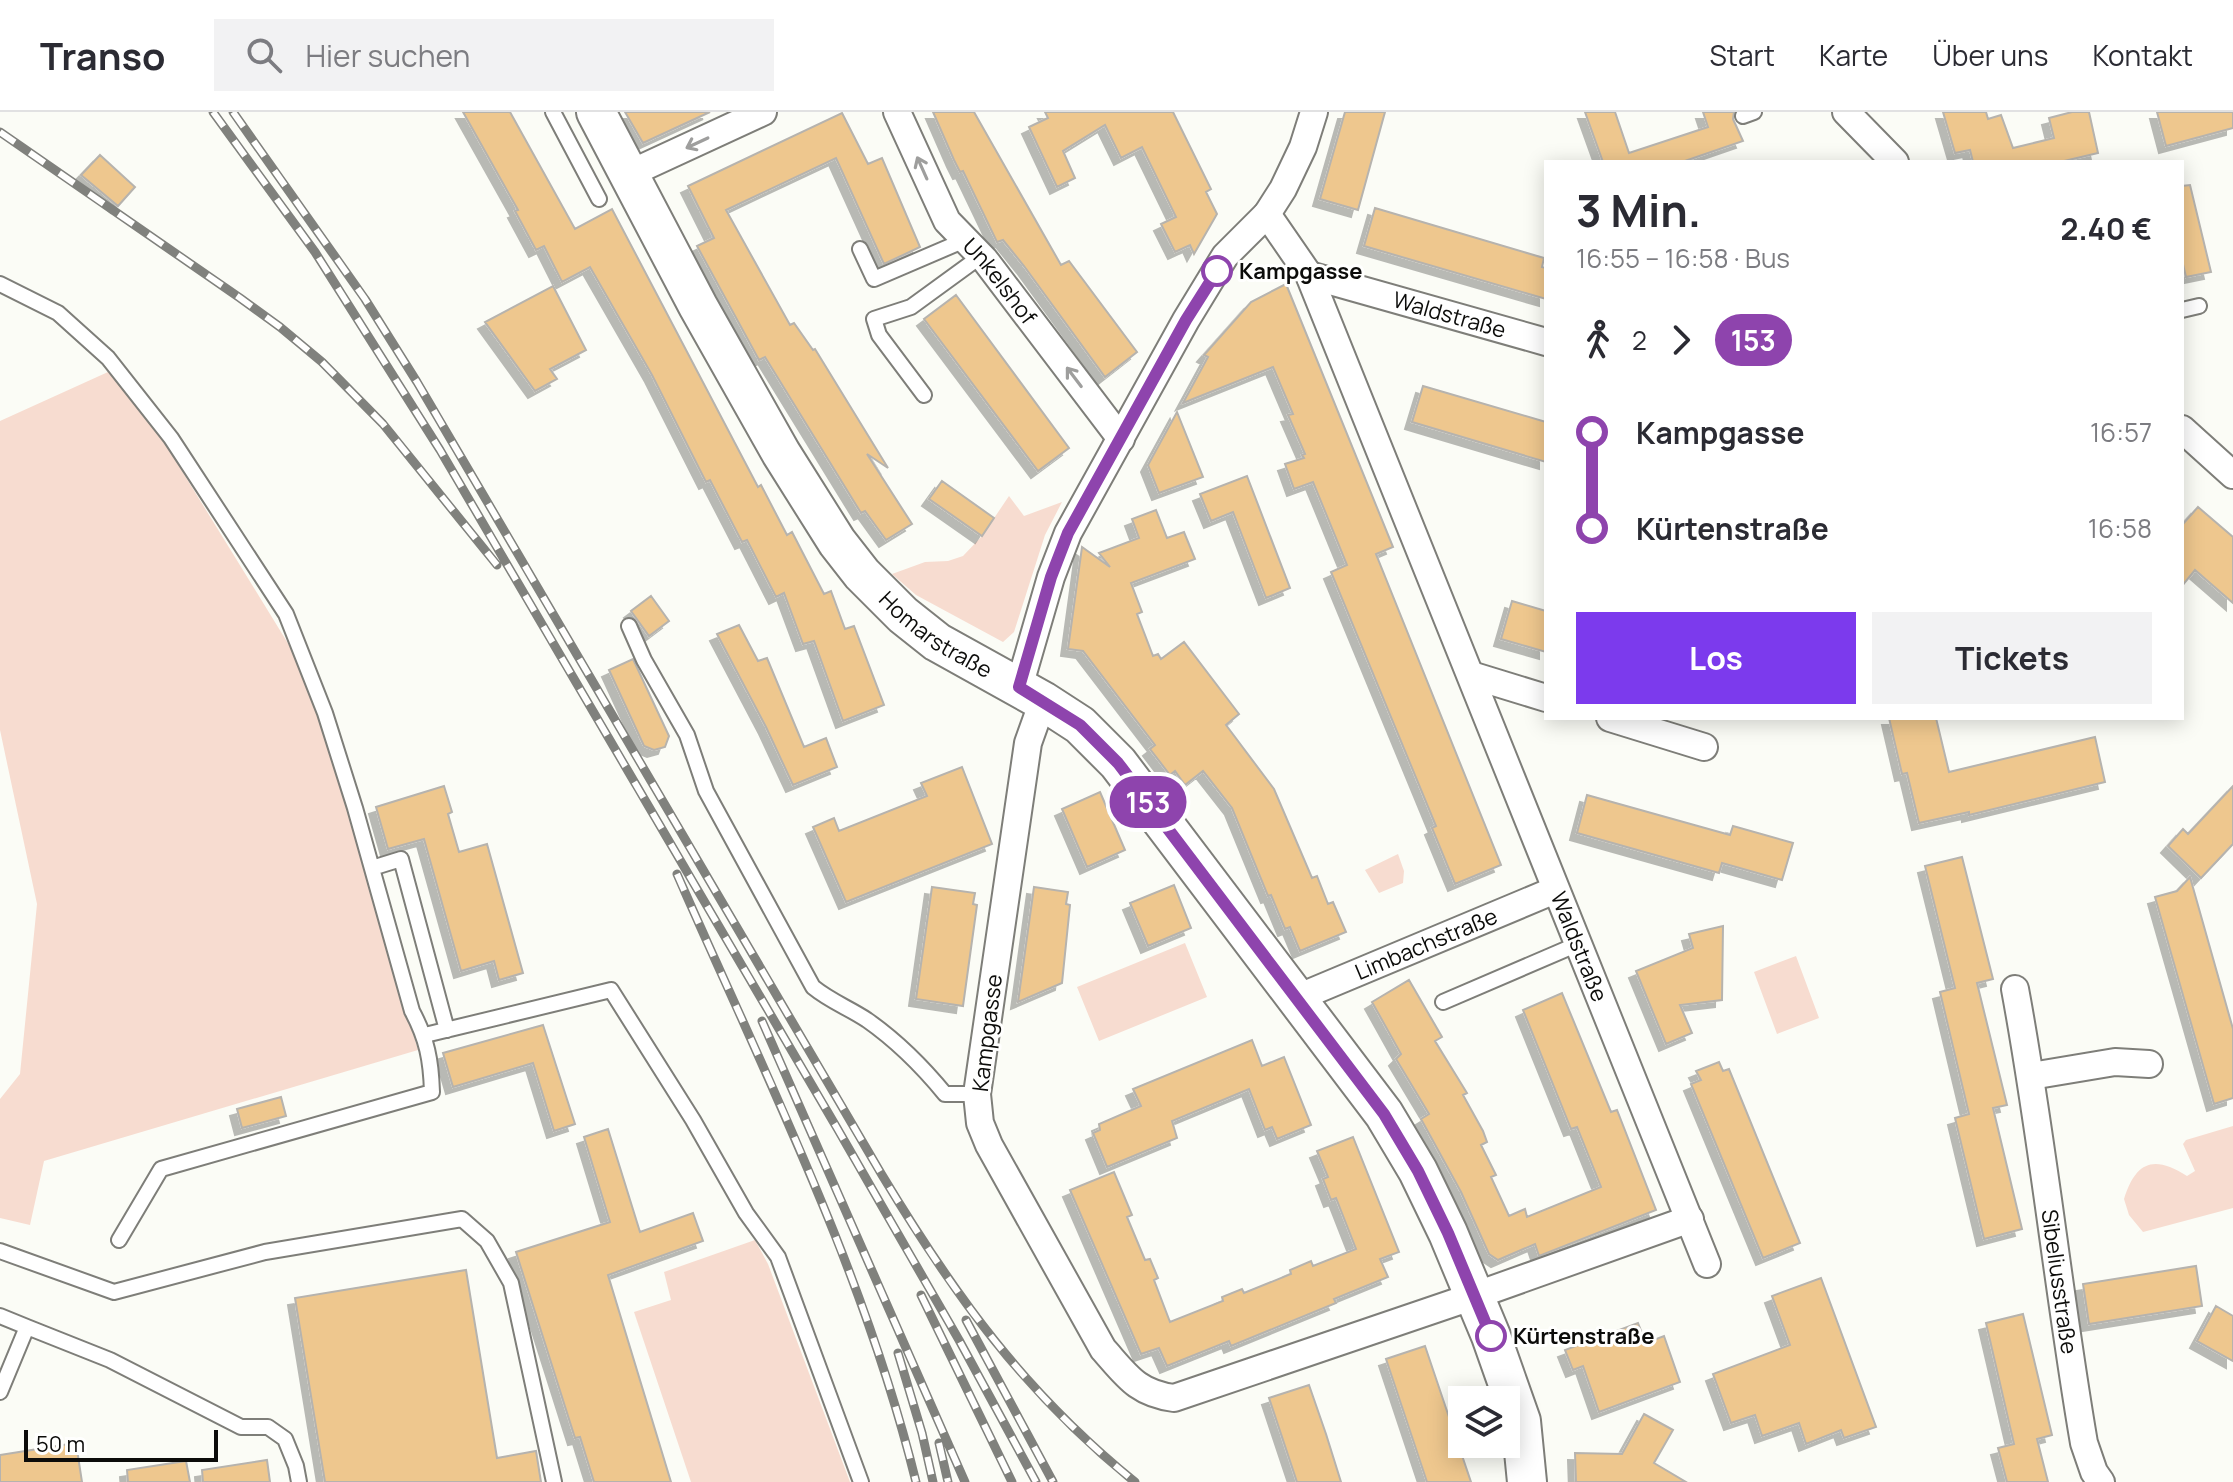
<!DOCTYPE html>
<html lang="de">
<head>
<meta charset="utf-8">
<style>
  body { margin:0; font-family:Manrope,sans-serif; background:#f2f2f3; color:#2b2b33; height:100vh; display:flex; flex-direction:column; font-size:30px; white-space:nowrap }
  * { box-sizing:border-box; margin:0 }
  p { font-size:26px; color:#7c7c81 }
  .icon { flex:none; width:44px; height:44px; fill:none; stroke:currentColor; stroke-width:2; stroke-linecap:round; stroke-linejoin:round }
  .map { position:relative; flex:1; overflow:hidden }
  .drawer { position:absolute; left:1544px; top:48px; width:640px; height:560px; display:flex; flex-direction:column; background:#fff; border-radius:0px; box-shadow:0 4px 20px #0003 }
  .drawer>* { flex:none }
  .badge { padding:0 16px; border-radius:26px; font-size:28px; line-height:52px }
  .controls { position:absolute; left:1448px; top:1274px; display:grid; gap:16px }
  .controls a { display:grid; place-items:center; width:72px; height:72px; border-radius:0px; background:#fff; box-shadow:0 4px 20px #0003; font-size:40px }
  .scale { position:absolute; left:24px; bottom:20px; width:194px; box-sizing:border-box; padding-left:8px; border:4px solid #0c0c0a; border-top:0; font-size:22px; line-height:28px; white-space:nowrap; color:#0c0c0a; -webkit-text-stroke:6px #fffffe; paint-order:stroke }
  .map>.badge { position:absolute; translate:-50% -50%; box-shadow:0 0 0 4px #fff }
  .legs { display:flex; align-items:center; gap:12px; height:88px; padding:0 32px; font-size:26px }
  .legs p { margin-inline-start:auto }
  .headline { display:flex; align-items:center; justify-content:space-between; height:136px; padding:0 32px }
  h1 { font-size:44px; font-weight:700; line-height:60px }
  .action { display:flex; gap:16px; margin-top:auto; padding:16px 32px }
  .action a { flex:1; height:92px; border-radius:0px; background:#7c3aed; color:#fff; font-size:32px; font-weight:700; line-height:92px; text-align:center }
  .action a+a { background:#f2f2f3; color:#2b2b33 }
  ul { padding:0 32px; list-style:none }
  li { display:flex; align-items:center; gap:28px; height:96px; font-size:30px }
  li i { display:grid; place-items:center; width:12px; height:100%; margin:0 10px; background:currentColor }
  li i::after { content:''; width:20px; height:20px; margin:-10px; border:6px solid; border-radius:50%; background:#fff }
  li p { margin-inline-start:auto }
  li:first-child i { background:linear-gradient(#0000 50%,currentColor 0) }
  li:last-child i { background:linear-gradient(currentColor 50%,#0000 0) }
  header { display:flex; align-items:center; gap:48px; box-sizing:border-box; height:112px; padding:0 40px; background:#fff; border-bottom:2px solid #e1e1e2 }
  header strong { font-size:38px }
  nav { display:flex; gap:44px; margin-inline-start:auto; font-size:28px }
  .search { width:560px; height:72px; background:#f2f2f3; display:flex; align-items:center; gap:20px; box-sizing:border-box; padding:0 28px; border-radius:0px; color:#7c7c81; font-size:30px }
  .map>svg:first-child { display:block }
  .green { fill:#f7dcd0 }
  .building { fill:#eec78e; stroke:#b6b3ae; stroke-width:2; filter:url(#shadow) }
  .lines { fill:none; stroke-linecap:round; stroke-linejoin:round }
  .lane-casing { stroke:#7e7e79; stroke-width:18 }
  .street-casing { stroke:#7e7e79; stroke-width:30 }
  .secondary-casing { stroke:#7e7e79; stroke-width:42 }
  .lane { stroke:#fff; stroke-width:14 }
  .street { stroke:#fff; stroke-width:26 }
  .secondary { stroke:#fff; stroke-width:38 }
  .rail-casing { stroke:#80817d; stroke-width:9 }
  .rail { stroke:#fffffe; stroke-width:6; stroke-dasharray:18; stroke-linecap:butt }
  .oneway { stroke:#9e9e9d }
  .line-1-casing { stroke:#fff; stroke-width:18 }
  .line-1 { stroke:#8e44ad; stroke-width:12 }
  .stop-1-dot { fill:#fff; stroke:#8e44ad; stroke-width:4 }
  .labels { text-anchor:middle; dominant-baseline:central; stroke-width:6; stroke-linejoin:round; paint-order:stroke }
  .stop-label { font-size:22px; font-weight:bold; fill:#0c0c0a; stroke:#fffffe; text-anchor:start }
  .street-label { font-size:22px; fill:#0c0c0a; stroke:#fffffe }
</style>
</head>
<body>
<header>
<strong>Transo</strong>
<div class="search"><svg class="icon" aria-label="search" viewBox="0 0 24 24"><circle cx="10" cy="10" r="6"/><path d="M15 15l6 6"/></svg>Hier suchen</div>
<nav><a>Start</a><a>Karte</a><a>Über uns</a><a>Kontakt</a></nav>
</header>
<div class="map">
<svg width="2233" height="1370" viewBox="0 0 2233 1370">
  <defs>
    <filter id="shadow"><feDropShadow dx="-7" dy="7" stdDeviation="0" flood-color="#0004"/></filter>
  </defs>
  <rect width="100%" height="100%" fill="#fbfcf6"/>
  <!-- green -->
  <path class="green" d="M 108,260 L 150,307 L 289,533 L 328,627 L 418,938 L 44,1049 L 30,1113 L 0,1106 L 0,987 L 20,962 L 37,792 L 0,618 L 0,309 Z
    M 1009,384 L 1024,404 L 1062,390 L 1045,423 L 1014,520 L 1003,530 L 916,483 L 892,462 L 925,450 L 948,449 L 963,444 L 982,424 Z
    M 1398,742 L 1404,759 L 1403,771 L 1379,781 L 1365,758 Z
    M 1185,831 L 1207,885 L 1099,929 L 1077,875 Z
    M 1796,844 L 1819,906 L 1777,922 L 1754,860 Z
    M 2233,1014 L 2233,1096 L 2143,1120 L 2129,1103 L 2124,1087 C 2136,1049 2154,1043 2187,1064 L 2195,1059 L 2183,1032 L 2186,1028 Z
    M 755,1128 L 768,1152 L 850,1370 L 691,1370 L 634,1200 L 671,1188 L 664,1160 Z"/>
  <!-- building -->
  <path class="building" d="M 463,0 L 510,0 L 575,117 L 612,97 L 758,375 L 761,373 L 787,423 L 792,420 L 824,482 L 831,479 L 845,517 L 854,514 L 884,593 L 843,609 L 814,529 L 803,532 L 784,481 L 776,485 L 747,428 L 742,430 L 710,368 L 706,370 L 652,263 L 590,155 L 562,170 L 544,134 L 536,138 L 515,99 L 518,98 Z
    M 625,0 L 710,0 L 643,31 Z
    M 933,0 L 974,0 L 1061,153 L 1069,149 L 1137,240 L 1105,265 L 1024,154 L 1003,128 L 997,130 L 963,59 L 960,60 L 954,48 Z
    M 1045,0 L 1173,0 L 1211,77 L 1206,80 L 1217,102 L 1194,142 L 1190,133 L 1175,140 L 1161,112 L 1176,105 L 1142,35 L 1121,46 L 1105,13 L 1063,39 L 1075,66 L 1057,75 L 1029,15 L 1048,6 Z
    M 1345,0 L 1385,0 L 1358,98 L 1320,87 Z
    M 1585,0 L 1615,0 L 1629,41 L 1708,15 L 1703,0 L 1734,0 L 1733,7 L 1743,29 L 1682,50 L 1603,50 Z
    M 1943,0 L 1986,0 L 1988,7 L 2001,3 L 2013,36 L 2054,26 L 2049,6 L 2072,0 L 2089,0 L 2098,41 L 2060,50 L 1973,50 L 1970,38 L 1955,41 Z
    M 2157,0 L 2233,0 L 2233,16 L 2166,34 Z
    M 842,1 L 868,52 L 882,46 L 920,135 L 884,152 L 836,46 L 726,98 L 790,213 L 794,211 L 813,238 L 815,237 L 888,356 L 867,342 L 912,412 L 886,428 L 865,399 L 861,401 L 765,245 L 759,248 L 697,134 L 714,126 L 688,74 Z
    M 100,43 L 135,75 L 118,94 L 81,63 Z
    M 2190,73 L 2211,160 L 2186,165 L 2182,148 L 2182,74 Z
    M 1375,96 L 1544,146 L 1542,155 L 1546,156 L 1546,187 L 1364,134 Z
    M 1286,172 L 1393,435 L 1376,442 L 1501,753 L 1455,772 L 1432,716 L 1436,714 L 1331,460 L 1347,453 L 1313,370 L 1294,377 L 1285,352 L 1304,346 L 1302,343 L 1305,342 L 1288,303 L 1293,302 L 1273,255 L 1183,291 L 1208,245 L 1204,243 L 1251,190 Z
    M 553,174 L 586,238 L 550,257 L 557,267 L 535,279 L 485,210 Z
    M 956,183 L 1069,336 L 1038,359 L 924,207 Z
    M 1423,274 L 1546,310 L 1546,350 L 1412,310 Z
    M 1177,300 L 1203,365 L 1159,381 L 1148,353 Z
    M 1247,364 L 1290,476 L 1266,486 L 1233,400 L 1211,409 L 1200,382 Z
    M 942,369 L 994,406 L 982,424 L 929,387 Z
    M 2198,395 L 2233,425 L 2233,491 L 2195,458 L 2182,474 L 2182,413 Z
    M 1156,398 L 1167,426 L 1184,420 L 1195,447 L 1131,471 L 1142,500 L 1137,502 L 1153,544 L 1158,542 L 1161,547 L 1184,530 L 1239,602 L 1226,613 L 1274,677 L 1312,766 L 1317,764 L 1328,792 L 1333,790 L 1346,820 L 1300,839 L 1290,815 L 1285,817 L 1271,783 L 1268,784 L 1232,696 L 1203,659 L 1185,673 L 1175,659 L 1170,663 L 1150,637 L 1155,633 L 1083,539 L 1068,537 L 1082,435 L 1110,455 L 1099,441 L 1139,426 L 1132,407 Z
    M 651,484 L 669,509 L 649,524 L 631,499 Z
    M 1512,489 L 1546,499 L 1546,540 L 1501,527 Z
    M 739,513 L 758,549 L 767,546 L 804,635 L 826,626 L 837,655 L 793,673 L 766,615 L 717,522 Z
    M 633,547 L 669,624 L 665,635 L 654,638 L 644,634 L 609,558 Z
    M 1889,606 L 1936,606 L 1949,660 L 2095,625 L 2105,670 L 1969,703 L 1969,700 L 1919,711 L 1907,661 L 1902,662 Z
    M 962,655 L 992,732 L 846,790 L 813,715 L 834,706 L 839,719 L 927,684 L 921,671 Z
    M 444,674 L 452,700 L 448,702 L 459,740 L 487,732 L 523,861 L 499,868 L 494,849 L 461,859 L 424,727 L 388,737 L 376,695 Z
    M 2233,674 L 2233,732 L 2201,766 L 2168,734 L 2183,717 L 2188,722 Z
    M 1100,680 L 1125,738 L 1087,755 L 1062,697 Z
    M 1587,683 L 1730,723 L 1733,714 L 1793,731 L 1782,768 L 1722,751 L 1719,761 L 1577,721 Z
    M 1962,745 L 1993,867 L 1977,871 L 2007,993 L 1993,996 L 2022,1117 L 1984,1127 L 1955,1006 L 1969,1002 L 1940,880 L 1955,876 L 1925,754 Z
    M 2190,765 L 2233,917 L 2233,986 L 2214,992 L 2155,785 L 2177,779 Z
    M 1174,773 L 1191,816 L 1148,834 L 1130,791 Z
    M 932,775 L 975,781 L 973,792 L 977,793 L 963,894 L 916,887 Z
    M 1034,775 L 1068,780 L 1066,792 L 1070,793 L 1062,871 L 1018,890 Z
    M 1723,814 L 1722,888 L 1680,893 L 1692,921 L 1666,932 L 1636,859 L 1693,836 L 1689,822 Z
    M 1409,868 L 1442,925 L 1435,929 L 1467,981 L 1463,983 L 1483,1019 L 1487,1030 L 1481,1033 L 1496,1063 L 1491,1065 L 1509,1104 L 1525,1097 L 1527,1105 L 1601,1075 L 1577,1015 L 1571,1017 L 1523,898 L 1562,881 L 1611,1000 L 1617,998 L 1656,1098 L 1539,1144 L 1535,1132 L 1498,1148 L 1489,1142 L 1461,1080 L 1421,1007 L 1429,1002 L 1396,947 L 1401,942 L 1372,890 Z
    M 543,913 L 575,1012 L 554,1019 L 533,951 L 453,975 L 443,941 Z
    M 1252,928 L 1262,954 L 1284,945 L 1311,1013 L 1277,1027 L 1272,1015 L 1265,1018 L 1249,977 L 1172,1009 L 1177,1026 L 1107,1055 L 1093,1021 L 1100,1018 L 1099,1012 L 1141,994 L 1133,977 Z
    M 1719,950 L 1723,959 L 1729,957 L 1800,1131 L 1763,1146 L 1691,972 L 1701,968 L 1696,959 Z
    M 281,985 L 286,1004 L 242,1016 L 237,997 Z
    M 608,1017 L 640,1120 L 693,1101 L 703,1129 L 608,1163 L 671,1370 L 594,1370 L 580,1325 L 575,1326 L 516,1140 L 610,1110 L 584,1025 Z
    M 1353,1025 L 1399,1140 L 1380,1147 L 1388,1165 L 1334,1187 L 1336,1191 L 1231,1234 L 1229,1229 L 1167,1254 L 1159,1236 L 1141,1242 L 1070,1078 L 1114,1060 L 1132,1103 L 1127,1105 L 1145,1148 L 1150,1147 L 1158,1166 L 1154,1168 L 1170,1210 L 1223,1189 L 1222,1185 L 1242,1177 L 1244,1181 L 1291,1162 L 1290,1158 L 1311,1149 L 1313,1154 L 1356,1137 L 1336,1086 L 1331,1088 L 1323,1067 L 1328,1065 L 1317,1039 Z
    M 2196,1154 L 2202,1194 L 2089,1212 L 2083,1172 Z
    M 466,1158 L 497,1346 L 536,1339 L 541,1370 L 325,1370 L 295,1186 Z
    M 1821,1166 L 1876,1315 L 1844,1326 L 1841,1318 L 1806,1332 L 1799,1311 L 1762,1324 L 1755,1303 L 1731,1311 L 1713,1262 L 1790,1233 L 1772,1184 Z
    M 2216,1194 L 2233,1204 L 2233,1249 L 2197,1229 Z
    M 2023,1202 L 2052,1323 L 2037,1327 L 2048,1370 L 2007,1370 L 1998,1336 L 2014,1332 L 1986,1211 Z
    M 1638,1211 L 1646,1231 L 1664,1224 L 1680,1270 L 1599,1300 L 1583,1254 L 1573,1258 L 1565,1238 Z
    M 1425,1234 L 1450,1308 L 1471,1370 L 1427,1370 L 1386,1247 Z
    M 1309,1273 L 1326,1322 L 1341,1370 L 1297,1370 L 1269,1286 Z
    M 1644,1302 L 1673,1318 L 1654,1351 L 1686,1370 L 1576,1370 L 1575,1341 L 1622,1342 Z
    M 76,1331 L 82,1370 L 0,1370 L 0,1343 Z
    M 267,1348 L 270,1370 L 203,1370 L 202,1358 Z
    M 186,1349 L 190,1370 L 128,1370 L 127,1358 Z"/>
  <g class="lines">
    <!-- lane casing -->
    <g class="lane-casing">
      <path id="lane" d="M 553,0 L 599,87
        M 1743,4 L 1754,0
        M 860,137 L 874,167 L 965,128
        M 0,172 L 58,201 L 108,246 L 171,326 L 286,502 L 325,601 L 355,696 L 412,899 C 427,927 431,948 432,980 L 161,1057 L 119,1128
        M 2182,198 L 2199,194
        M 924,283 L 879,223 L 874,207 L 911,195 L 981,144
        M 629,514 L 644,548 L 687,623 L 706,679 L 813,875 C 830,889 849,896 867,908 C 897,929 922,954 945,982 L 977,982
        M 372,756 L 401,747 L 447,918
        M 1443,890 L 1578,832
        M 425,923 L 611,878 L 693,1008 L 746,1101 L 778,1145 L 861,1370
        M 0,1139 L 114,1180 L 265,1140 L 462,1107 L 487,1129 L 511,1171 L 554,1370
        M 0,1204 L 27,1215 L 0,1280
        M 27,1215 L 110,1248 L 241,1315 L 268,1315 L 285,1327 L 296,1354 L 299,1370"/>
    </g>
    <!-- street casing -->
    <g class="street-casing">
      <g id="street">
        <path id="s1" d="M 897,0 L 947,109 L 985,148 L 1121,327"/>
        <path d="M 1846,0 L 1895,50"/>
        <path d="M 631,61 L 763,0"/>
        <path id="s2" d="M 1267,102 L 1309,163 L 1707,1152"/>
        <path id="s3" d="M 1309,163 L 1546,230"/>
        <path d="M 2182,317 L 2233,363"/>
        <path d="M 1471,563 L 1546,586"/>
        <path d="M 1019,575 L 1051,465 L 1068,421 L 1186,208 L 1225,144 L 1267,102 L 1283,77 L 1303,35 L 1314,0"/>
        <path d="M 1043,589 L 1028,631 L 977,982 L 980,1011 L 989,1033 L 1103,1237 C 1127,1264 1137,1281 1174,1286 L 1474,1184 L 1690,1107"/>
        <path d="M 1610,606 L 1704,635"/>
        <path id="s4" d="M 2015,877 C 2043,1027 2058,1180 2084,1331 L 2094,1360 L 2101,1370"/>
        <path id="s5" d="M 1297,886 L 1555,778"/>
        <path d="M 2031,964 L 2115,950 L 2149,952"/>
      </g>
    </g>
    <!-- secondary casing -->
    <g class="secondary-casing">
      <g id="secondary">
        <path id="s6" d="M 596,0 L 698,194 L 781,341 L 837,430 L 862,462 L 903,503 L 937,530 L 1043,589 L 1080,613 L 1118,651 L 1384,1002 L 1418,1059 L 1448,1121 L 1491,1224 L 1521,1309 L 1527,1370"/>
      </g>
    </g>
    <!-- lane -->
    <use href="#lane" class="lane"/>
    <!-- street -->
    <use href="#street" class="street"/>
    <!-- secondary -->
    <use href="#secondary" class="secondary"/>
    <!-- rail casing -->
    <g class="rail-casing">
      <path id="rail" d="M 213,0 L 315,140 L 440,338 L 837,1016 L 959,1228 L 1036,1370
        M 233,0 L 365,187 L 417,270 L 882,1063 C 955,1184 1024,1280 1135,1370
        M 0,20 L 240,186 L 280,215 L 322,250 L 383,312 L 497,453
        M 677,762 C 764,961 864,1158 916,1370
        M 762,909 L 965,1370
        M 921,1183 L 1012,1370
        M 966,1208 L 1053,1370
        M 898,1241 L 922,1321 L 933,1370
        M 939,1331 L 948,1370"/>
    </g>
    <!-- rail -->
    <use href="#rail" class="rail"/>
  </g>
  <!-- one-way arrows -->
  <defs><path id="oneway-shaft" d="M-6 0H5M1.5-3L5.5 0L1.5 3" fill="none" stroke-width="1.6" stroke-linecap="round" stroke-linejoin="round" transform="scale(2)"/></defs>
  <g class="oneway">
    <use href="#oneway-shaft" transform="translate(697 31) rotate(155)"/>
    <use href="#oneway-shaft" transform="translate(922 56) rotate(-114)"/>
    <use href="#oneway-shaft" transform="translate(1074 265) rotate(-127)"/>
  </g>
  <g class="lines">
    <!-- line-1 casing -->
    <g class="line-1-casing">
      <path id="line-1" d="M 1217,159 L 1186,208 L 1068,421 L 1051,465 L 1019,575 L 1080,613 L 1118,651 L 1384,1002 L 1418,1059 L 1448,1121 L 1491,1224"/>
    </g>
    <!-- line-1 -->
    <use href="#line-1" class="line-1"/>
  </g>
  <!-- markers -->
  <g class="stop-1-dot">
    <circle cx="1217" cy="159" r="14"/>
    <circle cx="1491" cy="1224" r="14"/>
  </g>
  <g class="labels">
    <!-- stop labels -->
    <g class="stop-label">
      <text x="1239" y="159">Kampgasse</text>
      <text x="1513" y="1224">Kürtenstraße</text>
    </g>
    <!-- street labels -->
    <g class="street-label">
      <text stroke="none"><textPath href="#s1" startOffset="200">Unkelshof</textPath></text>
      <text stroke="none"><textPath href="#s3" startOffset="146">Waldstraße</textPath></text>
      <text stroke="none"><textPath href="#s6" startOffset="630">Homarstraße</textPath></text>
      <text stroke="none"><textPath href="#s5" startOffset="140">Limbachstraße</textPath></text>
      <text stroke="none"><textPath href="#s2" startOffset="798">Waldstraße</textPath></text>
      <text transform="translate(987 921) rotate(-83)">Kampgasse</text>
      <text stroke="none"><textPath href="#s4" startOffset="296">Sibeliusstraße</textPath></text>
    </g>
  </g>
</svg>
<div class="controls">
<a><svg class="icon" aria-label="layers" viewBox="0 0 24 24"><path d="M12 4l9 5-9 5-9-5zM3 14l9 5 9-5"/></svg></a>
</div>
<div class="scale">50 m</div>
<b class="badge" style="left:1148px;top:690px;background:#8e44ad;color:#fff">153</b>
<section class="drawer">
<div class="headline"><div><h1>3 Min.</h1><p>16:55 – 16:58 · Bus</p></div><b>2.40 €</b></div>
<div class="legs"><svg class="icon" aria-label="walk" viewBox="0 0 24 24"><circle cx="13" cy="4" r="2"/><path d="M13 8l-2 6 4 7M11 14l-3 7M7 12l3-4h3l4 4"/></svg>2<svg class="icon" aria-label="forward" viewBox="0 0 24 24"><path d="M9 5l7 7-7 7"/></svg><b class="badge" style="background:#8e44ad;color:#fff">153</b></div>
<ul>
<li><i style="color:#8e44ad"></i><b>Kampgasse</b><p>16:57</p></li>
<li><i style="color:#8e44ad"></i><b>Kürtenstraße</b><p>16:58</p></li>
</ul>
<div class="action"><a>Los</a><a>Tickets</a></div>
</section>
</div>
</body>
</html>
